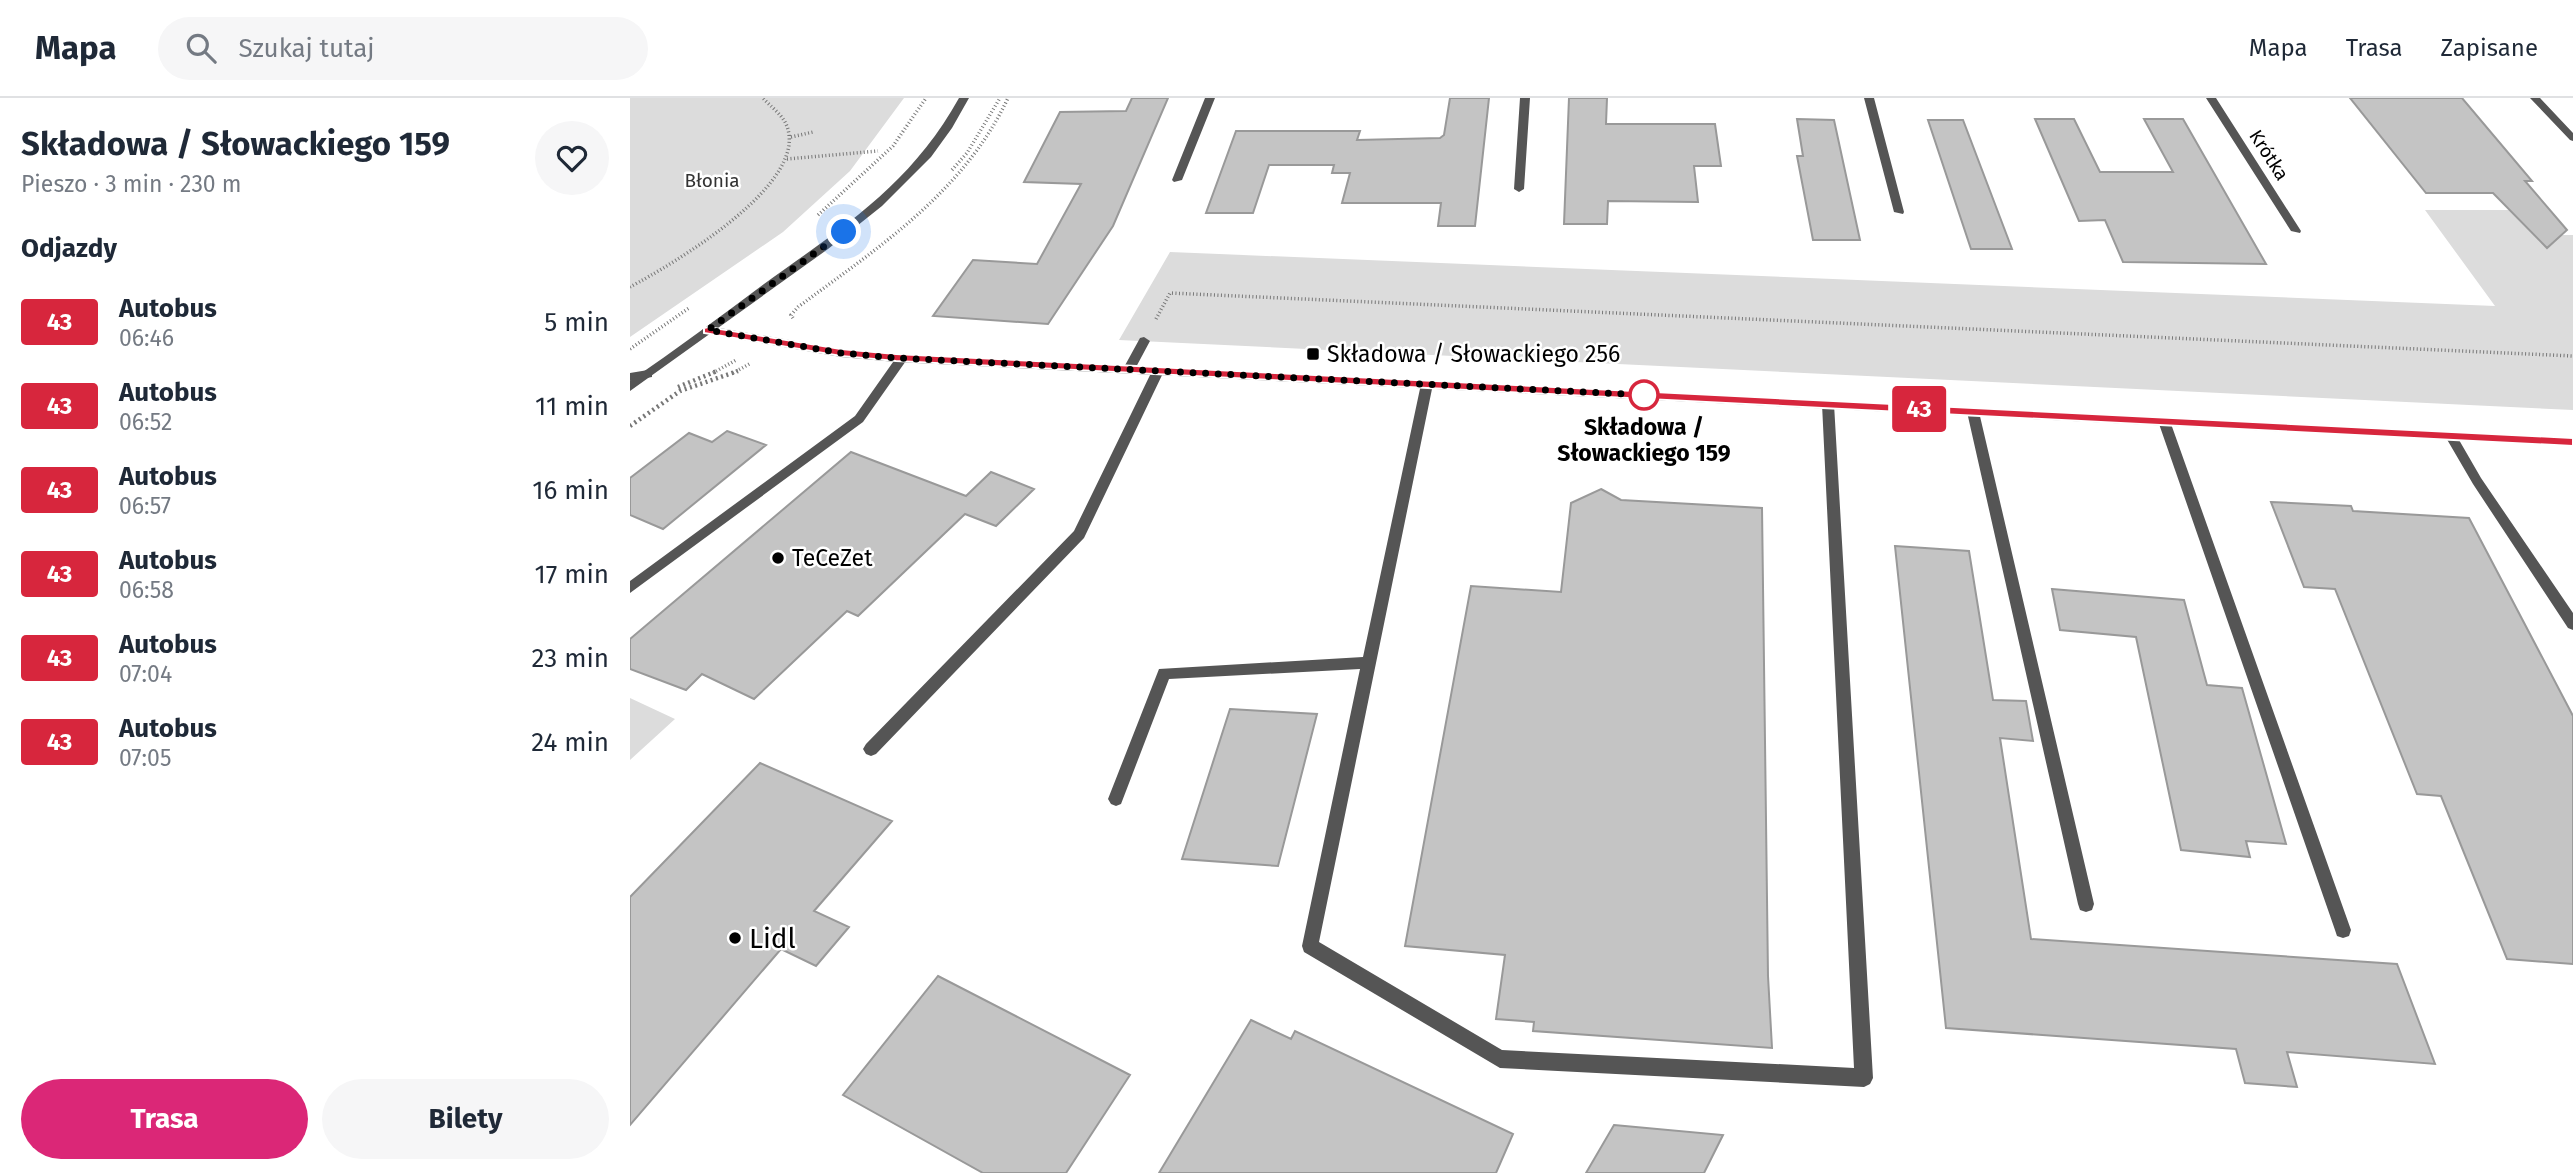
<!DOCTYPE html>
<html lang="pl">
<head>
<meta charset="utf-8">
<style>
  body { margin:0; font-family:"Fira Sans",sans-serif; background:#f6f6f7; color:#1f2937; height:100vh; display:flex; flex-direction:column; font-size:26px; white-space:nowrap }
  * { box-sizing:border-box; margin:0 }
  p { font-size:23px; color:#747a83 }
  .icon { flex:none; width:38px; height:38px; fill:none; stroke:currentColor; stroke-width:2; stroke-linecap:round; stroke-linejoin:round }
  .map { position:relative; flex:1; overflow:hidden }
  .details { display:flex; flex-direction:column; background:#fff; width:630px }
  .details>* { flex:none }
  .badge { padding:0 14px; border-radius:5px; font-size:24px; line-height:46px }
  .you { position:absolute; width:35px; height:35px; margin:-18px; border:5px solid #fff; border-radius:50%; background:#1a73e8; box-shadow:0 0 0 10px #1a73e833 }
  .map>.badge { position:absolute; translate:-50% -50%; box-shadow:0 0 0 4px #fff }
  h2 { padding:0 21px; font-size:26px; line-height:63px }
  .round { display:grid; place-items:center; flex:none; width:74px; height:74px; border-radius:37px; background:#f6f6f7 }
  .overview { display:flex; align-items:center; justify-content:space-between; height:119px; padding:0 21px }
  h1 { font-size:33px; font-weight:700; line-height:52px }
  .cta { display:flex; gap:14px; margin-top:auto; padding:14px 21px }
  .cta a { flex:1; height:80px; border-radius:42px; background:#db2777; color:#fff; font-size:28px; font-weight:700; line-height:80px; text-align:center }
  .cta a+a { background:#f6f6f7; color:#1f2937 }
  ul { padding:0; list-style:none }
  li { display:flex; align-items:center; gap:21px; height:84px; padding:0 21px }
  li div { flex:1 }
  li b { display:block; font-size:26px }
  li em { font-style:normal }
  li .badge { min-width:77px; font-weight:700; text-align:center }
  header { display:flex; align-items:center; gap:42px; box-sizing:border-box; height:98px; padding:0 35px; background:#fff; border-bottom:2px solid #e0e1e3 }
  header strong { font-size:33px }
  nav { display:flex; gap:38px; margin-inline-start:auto; font-size:24px }
  .search { width:490px; height:63px; background:#f6f6f7; display:flex; align-items:center; gap:18px; box-sizing:border-box; padding:0 24px; border-radius:38px; color:#747a83; font-size:26px }
  main { display:flex; flex:1; min-height:0 }
  .map>svg:first-child { display:block }
  .green { fill:#dcdcdc }
  .building { fill:#c4c4c4; stroke:#999; stroke-width:2 }
  .lines { fill:none; stroke-linecap:round; stroke-linejoin:round }
  .path-far1 { stroke:#777; stroke-width:3.5; stroke-dasharray:1 2.5; stroke-linecap:butt }
  .path { stroke:#777; stroke-width:4.5; stroke-dasharray:2 3.5; stroke-linecap:butt }
  .service { fill:#555; fill-rule:evenodd }
  .minor { fill:#555; fill-rule:evenodd }
  .tertiary { fill:#555; fill-rule:evenodd }
  .line { fill:#d7263d; stroke:#fff; stroke-width:2 }
  .walk { stroke:#000; stroke-width:7; stroke-dasharray:0 12.6 }
  .poi-dot { fill:#000; stroke:#fff; stroke-width:2.5 }
  .stop-dot { fill:#fff; stroke:#d7263d; stroke-width:3.5 }
  .labels { text-anchor:middle; dominant-baseline:central; stroke-width:5; stroke-linejoin:round; paint-order:stroke }
  .far-street-label { font-size:19px; fill:#000; stroke:#fff }
  .far-park-label { font-size:19px; fill:#333; stroke:#fff }
  .poi-label { font-size:23px; fill:#000; stroke:#fff; text-anchor:start }
  .stop-label { font-size:23px; font-weight:bold; fill:#000; stroke:#fff }
  .near-poi-label { font-size:28px; fill:#000; stroke:#fff; text-anchor:start }
</style>
</head>
<body>
<header>
<strong>Mapa</strong>
<div class="search"><svg class="icon" aria-label="search" viewBox="0 0 24 24"><circle cx="10" cy="10" r="6"/><path d="M15 15l6 6"/></svg>Szukaj tutaj</div>
<nav><a>Mapa</a><a>Trasa</a><a>Zapisane</a></nav>
</header>
<main>
<section class="details">
<div class="overview"><div><h1>Składowa / Słowackiego 159</h1><p>Pieszo · 3 min · 230 m</p></div><a class="round"><svg class="icon" aria-label="heart" viewBox="0 0 24 24"><path d="M12 20l-8-8c-3-5 5-10 8-4 3-6 11-1 8 4z"/></svg></a></div>
<h2>Odjazdy</h2>
<ul>
<li><span class="badge" style="background:#d7263d;color:#fff">43</span><div><b>Autobus</b><p>06:46</p></div><em>5 min</em></li>
<li><span class="badge" style="background:#d7263d;color:#fff">43</span><div><b>Autobus</b><p>06:52</p></div><em>11 min</em></li>
<li><span class="badge" style="background:#d7263d;color:#fff">43</span><div><b>Autobus</b><p>06:57</p></div><em>16 min</em></li>
<li><span class="badge" style="background:#d7263d;color:#fff">43</span><div><b>Autobus</b><p>06:58</p></div><em>17 min</em></li>
<li><span class="badge" style="background:#d7263d;color:#fff">43</span><div><b>Autobus</b><p>07:04</p></div><em>23 min</em></li>
<li><span class="badge" style="background:#d7263d;color:#fff">43</span><div><b>Autobus</b><p>07:05</p></div><em>24 min</em></li>
</ul>
<div class="cta"><a>Trasa</a><a>Bilety</a></div>
</section>
<div class="map">
<svg width="1943" height="1075" viewBox="0 0 1943 1075">
  <rect width="100%" height="100%" fill="#fff"/>
  <!-- green -->
  <path class="green" d="M 0,0 L 274,0 L 220,73 L 153,134 L 0,239 Z
    M 1795,112 L 1889,112 L 1911,137 L 1943,137 L 1943,312 L 489,242 L 540,154 L 1865,208 Z
    M 0,600 L 45,621 L 0,662 Z"/>
  <!-- building -->
  <path class="building" d="M 502,0 L 538,0 L 483,128 L 418,226 L 303,218 L 343,162 L 407,166 L 451,86 L 394,84 L 430,14 L 496,13 Z
    M 820,0 L 859,0 L 845,128 L 808,128 L 811,105 L 712,105 L 720,75 L 702,75 L 704,67 L 639,67 L 623,115 L 576,115 L 606,33 L 730,33 L 727,42 L 810,40 L 814,37 Z
    M 939,0 L 977,0 L 976,26 L 1085,26 L 1091,68 L 1064,68 L 1068,104 L 978,103 L 977,126 L 934,126 Z
    M 1720,0 L 1832,0 L 1902,83 L 1895,83 L 1937,132 L 1917,150 L 1863,95 L 1796,95 Z
    M 1167,21 L 1204,22 L 1230,142 L 1183,142 L 1167,58 L 1173,58 Z
    M 1405,21 L 1444,21 L 1470,74 L 1543,74 L 1514,21 L 1553,21 L 1636,166 L 1493,164 L 1475,122 L 1449,123 Z
    M 1298,22 L 1333,22 L 1382,151 L 1341,151 Z
    M 97,333 L 136,347 L 33,431 L 0,417 L 0,380 L 59,335 L 82,344 Z
    M 221,354 L 336,398 L 361,374 L 404,391 L 366,428 L 335,416 L 228,518 L 217,513 L 124,601 L 72,576 L 56,592 L 0,571 L 0,541 Z
    M 971,391 L 991,402 L 1132,410 L 1138,878 L 1142,950 L 903,933 L 904,924 L 866,921 L 875,857 L 775,848 L 841,488 L 931,494 L 941,405 Z
    M 1641,404 L 1721,408 L 1723,413 L 1839,420 L 1943,618 L 1943,866 L 1877,861 L 1811,698 L 1787,696 L 1705,491 L 1674,489 Z
    M 1265,448 L 1339,453 L 1363,602 L 1396,603 L 1403,643 L 1370,640 L 1401,841 L 1767,866 L 1805,966 L 1657,954 L 1667,989 L 1615,985 L 1606,951 L 1316,930 Z
    M 1422,491 L 1554,502 L 1577,587 L 1612,590 L 1656,746 L 1616,743 L 1620,759 L 1551,752 L 1506,539 L 1430,532 Z
    M 600,611 L 687,616 L 648,768 L 552,761 Z
    M 130,665 L 262,723 L 184,813 L 219,829 L 186,868 L 151,851 L 0,1027 L 0,799 Z
    M 308,878 L 500,977 L 436,1075 L 353,1075 L 213,997 Z
    M 621,922 L 661,941 L 665,933 L 883,1036 L 866,1075 L 529,1075 Z
    M 984,1027 L 1093,1037 L 1074,1075 L 956,1075 Z"/>
  <g class="lines">
    <!-- path-far1 -->
    <path class="path-far1" d="M 161,39 L 183,34
      M 157,61 L 248,53
      M 322,72 L 337,55 L 370,0
      M 188,117 L 263,48 L 296,0
      M 0,189 C 41,167 186,83 155,24 C 150,15 139,7 133,0
      M 163,220 L 161,217 L 168,209 C 249,149 334,94 378,0
      M 526,221 L 540,195 L 1943,258
      M 0,251 L 59,210
      M 83,275 L 106,262
      M 103,275 L 121,265"/>
    <!-- path -->
    <path class="path" d="M 48,289 L 87,273
      M 0,328 L 50,293 L 108,273"/>
    <!-- service -->
    <path class="service" d="M 514,239 L 520,243 L 505,271 L 503,274 L 495,274 L 493,271 L 510,240 Z
      M 272,256 L 278,260 L 233,324 L 0,495 L 0,483 L 225,318 L 268,257 Z
      M 528,269 L 534,273 L 454,440 L 246,656 L 241,658 L 236,656 L 233,651 L 236,646 L 444,433 L 522,273 Z
      M 18,272 L 22,273 L 22,279 L 0,283 L 0,275 Z
      M 797,282 L 803,286 L 689,844 L 872,952 L 1224,970 L 1192,306 L 1198,302 L 1204,306 L 1243,980 L 1240,986 L 1234,989 L 870,970 L 674,854 L 672,848 L 730,571 L 539,581 L 491,706 L 486,708 L 481,706 L 478,701 L 529,571 L 733,559 L 791,286 Z
      M 1343,310 L 1349,314 L 1464,806 L 1462,812 L 1456,814 L 1450,812 L 1448,806 L 1337,314 Z
      M 1534,319 L 1540,323 L 1721,832 L 1719,838 L 1713,840 L 1707,838 L 1705,832 L 1528,323 Z
      M 1821,334 L 1825,335 L 1851,380 L 1943,515 L 1943,532 L 1938,530 L 1843,386 L 1815,338 Z"/>
    <!-- minor -->
    <path class="minor" d="M 575,0 L 585,0 L 552,82 L 544,84 L 542,82 Z
      M 890,0 L 900,0 L 894,91 L 889,94 L 884,91 Z
      M 1234,0 L 1244,0 L 1274,114 L 1273,116 L 1264,114 Z
      M 1576,0 L 1586,0 L 1671,133 L 1670,135 L 1661,133 Z
      M 1900,0 L 1910,0 L 1943,35 L 1943,43 L 1940,42 Z
      M 78,228 L 211,251 L 266,256 L 1943,340 L 1943,348 L 266,264 L 211,259 L 74,235 L 72,232 Z"/>
    <!-- tertiary -->
    <path class="tertiary" d="M 329,0 L 339,0 L 322,30 L 301,59 L 252,108 L 198,151 L 0,293 L 0,283 C 45,252 90,219 134,186 C 213,129 280,88 329,0 Z"/>
  </g>
  <!-- line -->
  <path class="line" d="M 78,229 L 211,251 L 266,256 L 1943,340 L 1943,348 L 266,263 L 211,258 L 74,235 L 74,230 Z"/>
  <g class="lines">
    <!-- walk -->
    <path class="walk" d="M 214,134 L 78,232 L 211,255 L 266,260 L 1014,297"/>
  </g>
  <!-- markers -->
  <g class="poi-dot">
    <rect x="676" y="249" width="14" height="14" rx="3.5"/>
    <circle cx="148" cy="460" r="7"/>
    <circle cx="105" cy="840" r="7"/>
  </g>
  <circle class="stop-dot" cx="1014" cy="297" r="14"/>
  <g class="labels">
    <!-- far-street labels -->
    <g class="far-street-label">
      <text transform="translate(1639 57) rotate(57)">Krótka</text>
    </g>
    <!-- far-park labels -->
    <g class="far-park-label">
      <text x="82" y="82">Błonia</text>
    </g>
    <!-- poi labels -->
    <g class="poi-label">
      <text x="697" y="256">Składowa / Słowackiego 256</text>
      <text x="162" y="460">TeCeZet</text>
    </g>
    <!-- stop labels -->
    <g class="stop-label">
      <text x="1014" y="329">Składowa /<tspan x="1014" dy="26">Słowackiego 159</tspan></text>
    </g>
    <!-- near-poi labels -->
    <g class="near-poi-label">
      <text x="119" y="840">Lidl</text>
    </g>
  </g>
</svg>
<div class="you" style="left:214px;top:134px"></div>
<b class="badge" style="left:1289px;top:311px;background:#d7263d;color:#fff">43</b>
</div>
</main>
</body>
</html>
